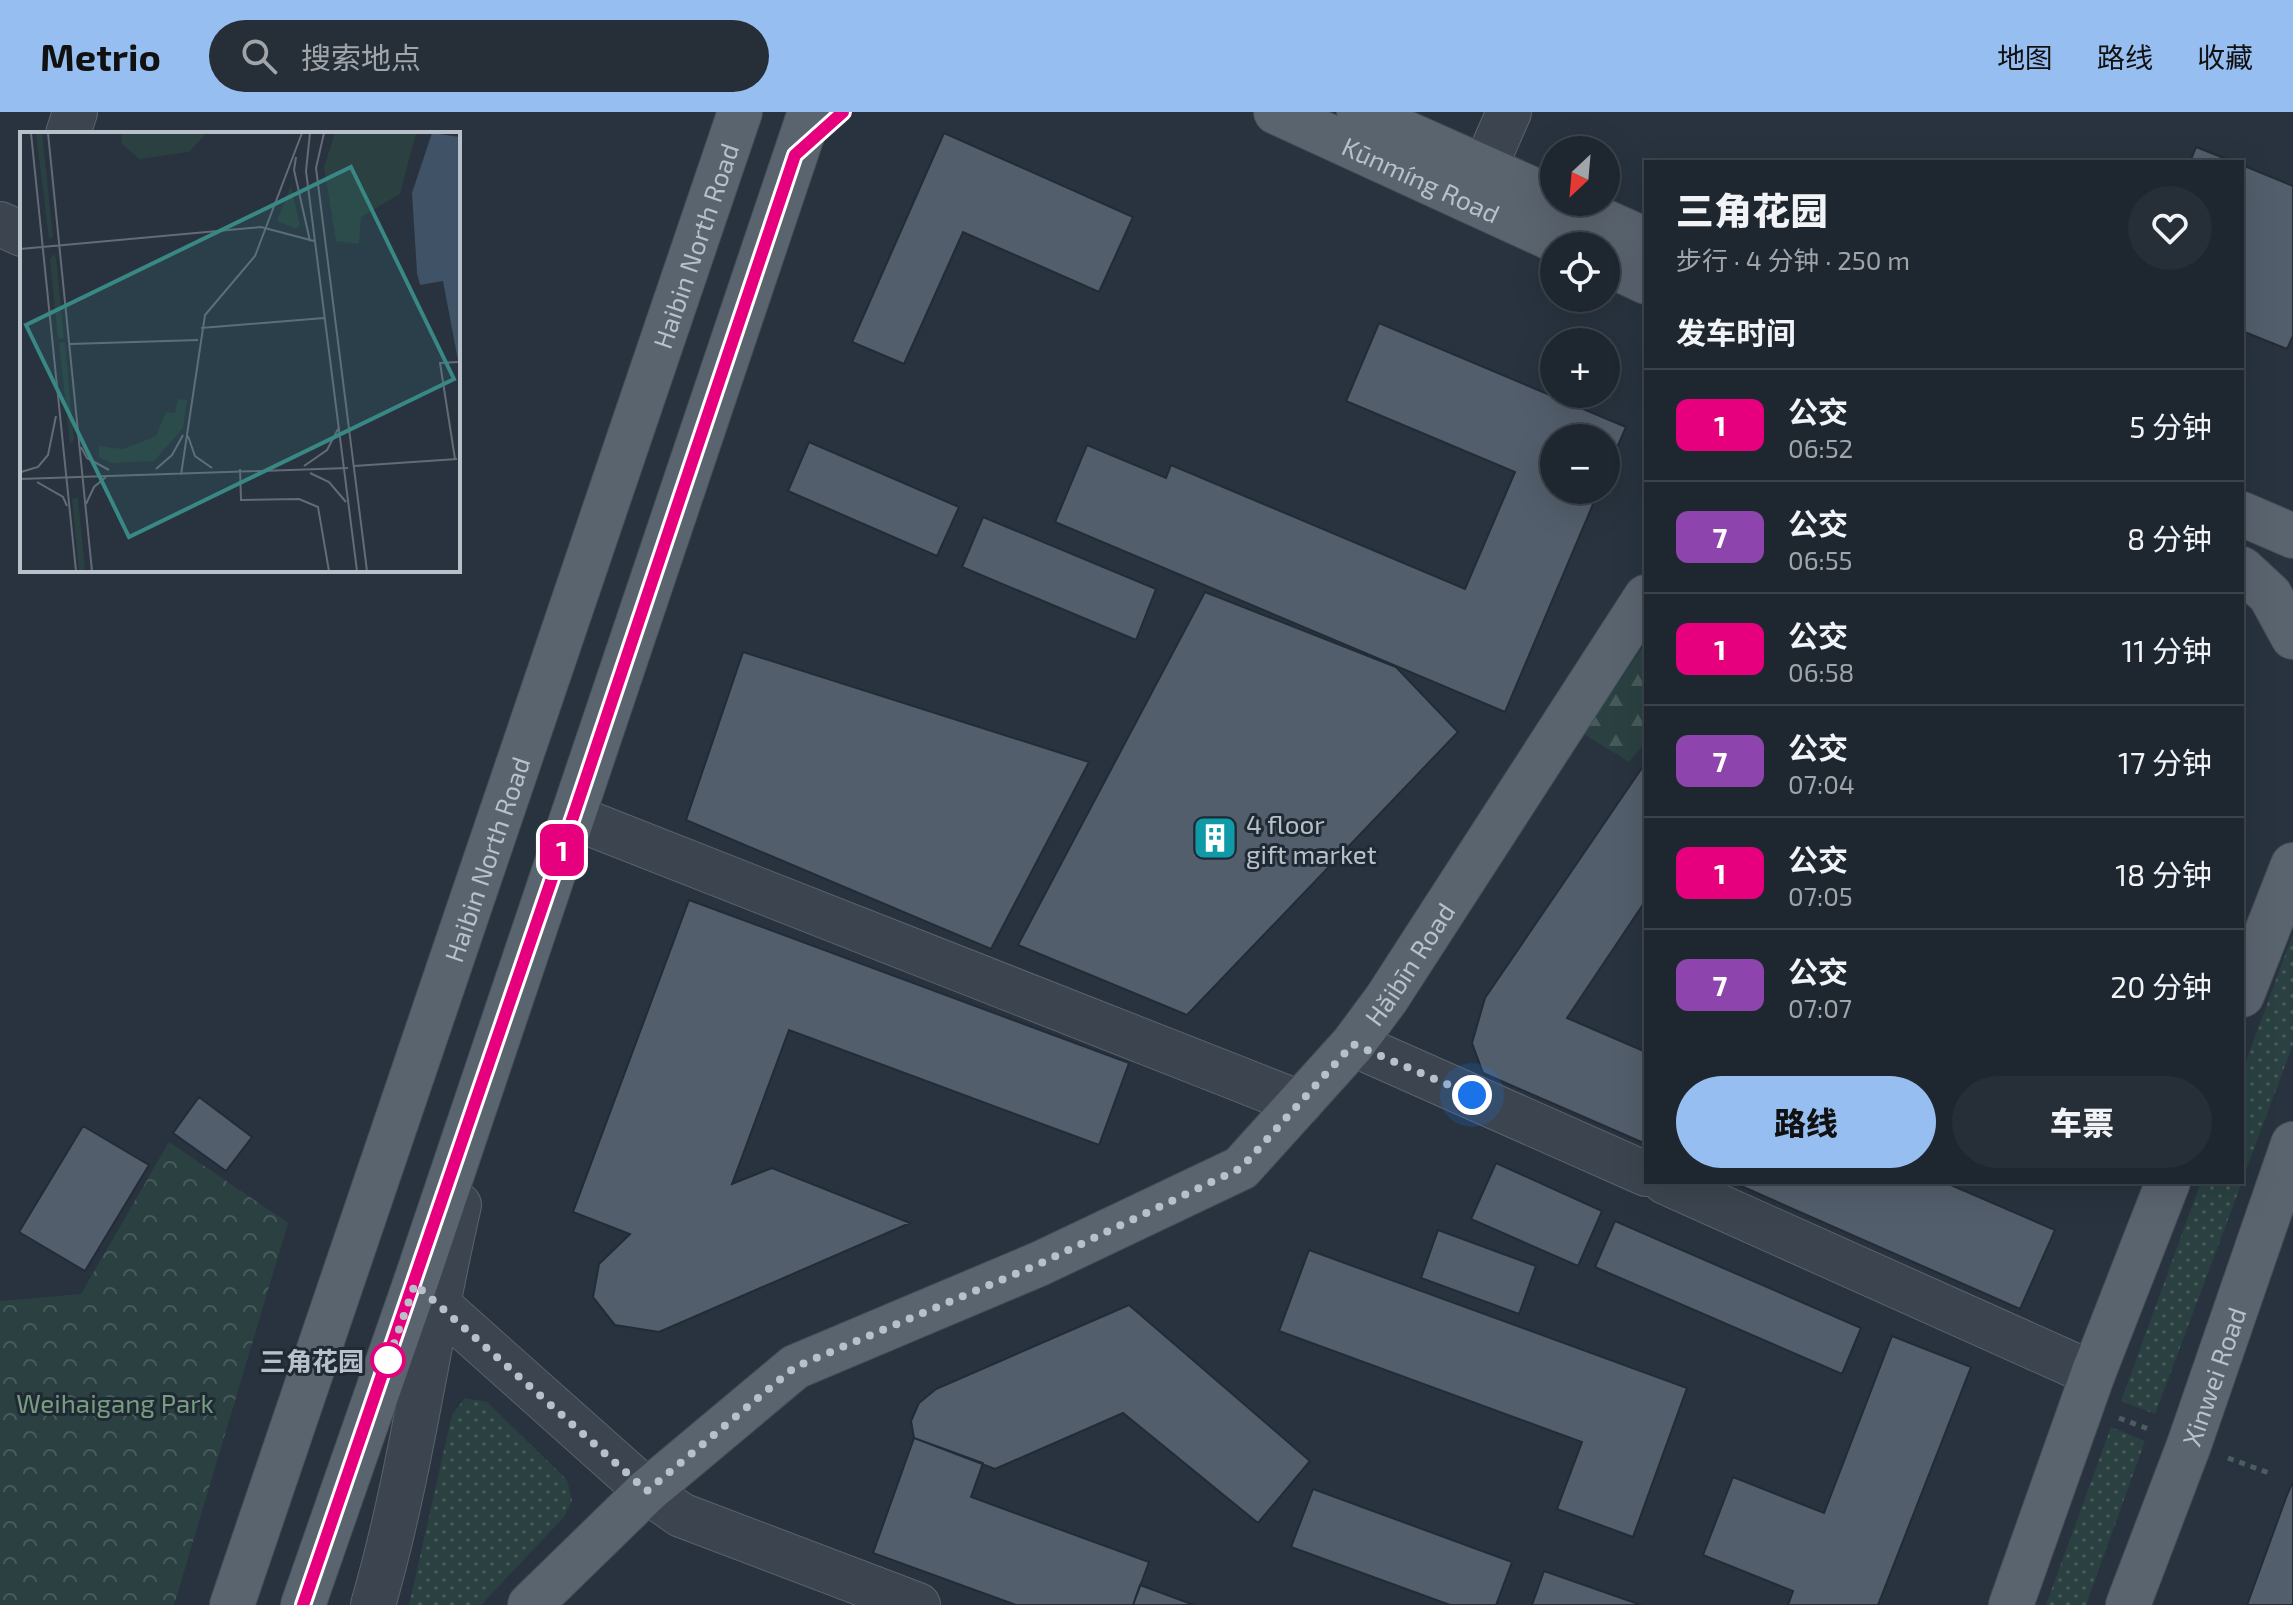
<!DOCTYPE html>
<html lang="zh">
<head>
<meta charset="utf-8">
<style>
  body { margin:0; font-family:"Exo 2","Noto Sans SC",sans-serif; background:#262e37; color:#f1f3f6; height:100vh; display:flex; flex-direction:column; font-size:30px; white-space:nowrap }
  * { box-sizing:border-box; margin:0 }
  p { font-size:26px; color:#a1a5aa }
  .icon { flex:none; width:44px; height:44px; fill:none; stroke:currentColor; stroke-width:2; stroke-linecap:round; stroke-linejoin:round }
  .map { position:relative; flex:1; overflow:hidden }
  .panel { position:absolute; left:1644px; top:48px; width:600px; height:1024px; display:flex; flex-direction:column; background:#1e262f; border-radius:0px; box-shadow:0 8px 32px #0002,0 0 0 2px #3c434b }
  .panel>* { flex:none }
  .badge { padding:0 16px; border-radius:12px; font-size:28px; line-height:52px }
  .needle { width:52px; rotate:206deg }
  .fabs { position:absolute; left:1540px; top:24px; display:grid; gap:16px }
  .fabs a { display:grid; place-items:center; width:80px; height:80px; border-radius:50%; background:#1e262f; box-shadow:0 8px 32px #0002,0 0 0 2px #3c434b; font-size:40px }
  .you { position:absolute; width:40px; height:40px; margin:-20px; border:6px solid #fff; border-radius:50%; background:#1a73e8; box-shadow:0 0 0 12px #1a73e833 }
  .map>.badge { position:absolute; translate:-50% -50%; box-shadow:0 0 0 4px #fff }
  h2 { padding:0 32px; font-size:30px; line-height:72px }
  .round { display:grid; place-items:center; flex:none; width:84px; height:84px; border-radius:42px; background:#262e37 }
  .summary { display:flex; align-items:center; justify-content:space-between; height:136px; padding:0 32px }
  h1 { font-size:38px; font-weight:800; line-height:60px }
  .button { display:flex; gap:16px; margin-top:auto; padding:16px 32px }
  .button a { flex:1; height:92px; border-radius:48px; background:#97bef0; color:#111; font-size:32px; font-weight:800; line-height:92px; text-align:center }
  .button a+a { background:#262e37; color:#f1f3f6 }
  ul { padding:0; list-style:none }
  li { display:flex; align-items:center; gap:24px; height:112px; padding:0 32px; border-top:2px solid #3c434b }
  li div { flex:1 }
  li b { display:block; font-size:30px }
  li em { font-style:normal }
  li .badge { min-width:88px; font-weight:700; text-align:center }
  header { display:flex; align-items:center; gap:48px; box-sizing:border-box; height:112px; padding:0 40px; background:#97bef0; color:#111 }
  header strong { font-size:38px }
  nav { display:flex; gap:44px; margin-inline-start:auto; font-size:28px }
  .search { width:560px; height:72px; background:#262e37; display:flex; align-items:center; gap:20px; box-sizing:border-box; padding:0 28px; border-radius:44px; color:#a1a5aa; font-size:30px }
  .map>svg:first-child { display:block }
  .grass { fill:url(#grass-dots) }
  .forest { fill:url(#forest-firs) }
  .park { fill:url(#park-crowns) }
  .building { fill:#535e6c; stroke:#232c36; stroke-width:2 }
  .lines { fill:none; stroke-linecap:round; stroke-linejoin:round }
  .minor-casing { stroke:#5a636c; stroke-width:46 }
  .major-casing { stroke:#454e58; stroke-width:46 }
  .path { stroke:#4a5d5f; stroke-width:5; stroke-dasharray:6 6; stroke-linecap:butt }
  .minor { stroke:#3c454f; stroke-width:44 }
  .major { stroke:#5a646f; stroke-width:44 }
  .line-casing { stroke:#fff; stroke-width:18 }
  .line { stroke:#e6007e; stroke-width:12 }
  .walk { stroke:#b8c0c9; stroke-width:8; stroke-dasharray:0 14.4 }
  .stop-dot { fill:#fff; stroke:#e6007e; stroke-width:4 }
  .labels { text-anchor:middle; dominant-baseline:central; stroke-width:6; stroke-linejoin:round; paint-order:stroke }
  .street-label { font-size:26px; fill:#b8c0c9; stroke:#202a34 }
  .poi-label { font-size:26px; fill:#b8c0c9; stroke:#202a34; text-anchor:start }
  .stop-label { font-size:26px; font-weight:bold; fill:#b8c0c9; stroke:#202a34; text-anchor:end }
  .park-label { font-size:26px; fill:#789d7f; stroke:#202a34 }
  .inset-road { fill:none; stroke:#626b76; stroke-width:2 }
  .view { fill:#398885; fill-opacity:0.15; stroke:#398885; stroke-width:4 }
  .inset-edge { fill:none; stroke:#b8c0c9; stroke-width:4 }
</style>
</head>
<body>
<header>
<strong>Metrio</strong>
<div class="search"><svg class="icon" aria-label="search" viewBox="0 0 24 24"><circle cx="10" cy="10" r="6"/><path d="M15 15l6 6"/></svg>搜索地点</div>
<nav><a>地图</a><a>路线</a><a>收藏</a></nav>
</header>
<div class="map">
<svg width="2293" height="1493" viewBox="0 0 2293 1493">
  <defs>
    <pattern id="grass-dots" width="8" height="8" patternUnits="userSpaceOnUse" patternTransform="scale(2)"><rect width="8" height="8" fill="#2b4141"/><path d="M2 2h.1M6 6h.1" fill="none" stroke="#485b5b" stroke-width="1.8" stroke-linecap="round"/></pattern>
    <pattern id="forest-firs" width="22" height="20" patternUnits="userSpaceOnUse" patternTransform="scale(2)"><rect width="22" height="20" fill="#2b4141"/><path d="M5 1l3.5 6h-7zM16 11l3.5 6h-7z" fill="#485b5b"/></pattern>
    <pattern id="park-crowns" width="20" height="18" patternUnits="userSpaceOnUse" patternTransform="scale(2)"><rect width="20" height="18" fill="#2b4141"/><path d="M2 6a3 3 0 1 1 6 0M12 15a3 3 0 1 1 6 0" fill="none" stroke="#485b5b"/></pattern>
  </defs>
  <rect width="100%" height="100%" fill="#28333f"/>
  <!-- grass -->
  <path class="grass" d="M 2293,822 L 2293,932 L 2242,1069 L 2242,960 Z
    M 2201,1070 L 2242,1070 L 2155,1302 L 2121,1289 Z
    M 465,1286 L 487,1290 L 567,1368 L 572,1388 L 564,1405 L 481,1493 L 409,1493 L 452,1303 Z
    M 2111,1315 L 2145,1329 L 2086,1493 L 2046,1493 Z"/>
  <!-- forest -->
  <path class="forest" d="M 1646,530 L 1646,629 L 1629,650 L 1584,622 Z"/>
  <!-- park -->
  <path class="park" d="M 169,1030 L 288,1111 L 174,1493 L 0,1493 L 0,1189 L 81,1182 Z"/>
  <!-- building -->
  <path class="building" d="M 944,21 L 1133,105 L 1099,180 L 963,120 L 904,252 L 852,230 Z
    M 2196,35 L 2234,50 L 2190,50 Z
    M 2242,53 L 2293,74 L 2293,224 L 2287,237 L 2242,219 Z
    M 1379,211 L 1626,315 L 1606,361 L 1606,326 L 1554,326 L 1554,378 L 1599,378 L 1505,600 L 1055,410 L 1087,333 L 1166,366 L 1171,353 L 1465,477 L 1515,360 L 1346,289 Z
    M 809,330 L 959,395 L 937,444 L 788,379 Z
    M 983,405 L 1156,477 L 1136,528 L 962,455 Z
    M 1205,480 L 1396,555 L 1458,620 L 1187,903 L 1018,833 Z
    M 743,540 L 1089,650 L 991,837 L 686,708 Z
    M 1646,650 L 1646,788 L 1567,906 L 1646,940 L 1646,1032 L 1483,961 L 1472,931 L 1485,886 Z
    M 689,788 L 1129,951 L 1099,1033 L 789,918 L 732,1072 L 772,1056 L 910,1111 L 659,1220 L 615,1213 L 593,1185 L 599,1152 L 630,1122 L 573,1100 Z
    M 199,985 L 252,1025 L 226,1059 L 173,1021 Z
    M 83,1014 L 149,1053 L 85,1159 L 19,1120 Z
    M 1496,1051 L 1602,1099 L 1578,1154 L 1471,1107 Z
    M 1732,1070 L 1944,1070 L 2055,1118 L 2020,1197 Z
    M 1615,1109 L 1861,1216 L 1842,1262 L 1595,1155 Z
    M 1438,1118 L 1536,1154 L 1519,1202 L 1421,1166 Z
    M 1309,1138 L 1687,1276 L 1633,1425 L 1557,1397 L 1582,1330 L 1279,1219 Z
    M 1129,1193 L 1310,1349 L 1258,1411 L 1123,1301 L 995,1357 L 914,1326 L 911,1309 L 919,1291 L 936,1277 Z
    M 1892,1224 L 1971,1255 L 1878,1493 L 1788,1493 L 1793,1479 L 1703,1443 L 1733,1365 L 1824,1401 Z
    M 914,1326 L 983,1351 L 971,1385 L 1149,1450 L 1133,1493 L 1016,1493 L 873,1441 Z
    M 2293,1369 L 2293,1493 L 2247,1493 L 2287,1383 Z
    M 1313,1377 L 1512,1450 L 1496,1493 L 1450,1493 L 1291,1435 Z
    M 1544,1459 L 1641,1493 L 1532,1493 Z
    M 1140,1473 L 1194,1493 L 1133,1493 Z"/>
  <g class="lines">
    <!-- minor casing -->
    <g class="minor-casing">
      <path id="minor" d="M 68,22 L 75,0
        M 1470,89 L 1509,0
        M 0,112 L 22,122
        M 573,705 L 1300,991
        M 1353,932 L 1646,1062
        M 1665,1070 L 2093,1262
        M 415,1172 L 647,1379 L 681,1403 L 918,1493
        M 373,1493 C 411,1362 428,1226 459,1093"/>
    </g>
    <!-- major casing -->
    <g class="major-casing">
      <g id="major">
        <path id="s1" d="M 1276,0 L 1568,134"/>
        <path d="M 1359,0 L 1554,87"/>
        <path d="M 1561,90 L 1646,128"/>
        <path d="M 1606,151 L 1646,170"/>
        <path d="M 2242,402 L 2293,424"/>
        <path d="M 2242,457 L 2270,483 L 2293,525"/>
        <path d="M 2242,883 L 2293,753"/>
        <path id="s2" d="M 232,1493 L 740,0"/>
        <path d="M 303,1493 L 415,1172 L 810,0"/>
        <path id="s3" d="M 530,1493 L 647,1379 L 795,1255 L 1039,1152 L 1241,1056 L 1353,932 L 1387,886 L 1646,485"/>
        <path d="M 2011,1493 L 2093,1262 L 2168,1070"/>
        <path id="s4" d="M 2128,1493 L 2189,1333 L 2293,1032"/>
      </g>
    </g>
    <!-- path -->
    <path class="path" d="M 2119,1306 L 2151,1318
      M 2228,1346 L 2269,1361"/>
    <!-- minor -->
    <use href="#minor" class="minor"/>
    <!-- major -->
    <use href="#major" class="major"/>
  </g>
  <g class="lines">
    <!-- line casing -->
    <g class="line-casing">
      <path id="line" d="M 303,1493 L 573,705 L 795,43 L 843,0"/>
    </g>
    <!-- line -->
    <use href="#line" class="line"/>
    <!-- walk -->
    <path class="walk" d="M 388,1248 L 384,1260 L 415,1172 L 647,1379 L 795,1255 L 1039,1152 L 1241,1056 L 1353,932 L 1472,983"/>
  </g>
  <!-- icons -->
  <defs>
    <g id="building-square" transform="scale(2.3)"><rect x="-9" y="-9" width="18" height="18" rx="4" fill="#0f9aa8" stroke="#202a34"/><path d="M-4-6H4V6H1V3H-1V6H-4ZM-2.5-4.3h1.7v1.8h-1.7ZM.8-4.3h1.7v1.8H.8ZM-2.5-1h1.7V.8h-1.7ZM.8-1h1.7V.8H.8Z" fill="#fff"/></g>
  </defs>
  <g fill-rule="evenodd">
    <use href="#building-square" x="1215" y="726"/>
  </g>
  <!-- markers -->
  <circle class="stop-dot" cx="388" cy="1248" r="16"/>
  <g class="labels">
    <!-- street labels -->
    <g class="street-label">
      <text stroke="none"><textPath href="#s1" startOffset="160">Kūnmíng Road</textPath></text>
      <text stroke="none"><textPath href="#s2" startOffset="1436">Haibin North Road</textPath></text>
      <text stroke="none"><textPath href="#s2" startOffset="788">Haibin North Road</textPath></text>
      <text stroke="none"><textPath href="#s3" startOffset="1110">Hǎibīn Road</textPath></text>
      <text stroke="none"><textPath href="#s4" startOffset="244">Xinwei Road</textPath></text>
    </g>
    <!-- poi labels -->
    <g class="poi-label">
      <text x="1246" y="711">4 floor<tspan x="1246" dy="30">gift market</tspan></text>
    </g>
    <!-- stop labels -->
    <g class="stop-label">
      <text x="364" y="1248">三角花园</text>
    </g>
    <!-- park labels -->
    <g class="park-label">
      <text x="115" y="1290">Weihaigang Park</text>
    </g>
  </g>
  <!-- overview -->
  <g transform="translate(20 20)">
    <rect width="440" height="440" fill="#28333f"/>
    <path d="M 16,1 L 22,1 L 33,104 L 29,107 ZM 271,54 L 280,93 L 276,97 L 257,89 ZM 34,122 L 36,126 L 44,206 L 38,207 L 30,127 ZM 45,210 L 54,308 L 50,312 L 39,211 ZM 58,366 L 65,439 L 59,439 L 52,367 Z" fill="#2b4141"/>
    <path d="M 158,267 L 167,268 L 163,296 L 134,329 L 91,331 L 79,325 L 79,314 L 103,317 L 136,304 L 146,280 L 155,281 Z" fill="#2b4141"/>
    <path d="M 315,1 L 396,1 L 380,62 L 341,85 L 339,112 L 316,109 L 304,35 Z" fill="#2b4141"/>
    <path d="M 101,1 L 183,1 L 184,4 L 169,20 L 119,27 L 102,12 Z" fill="#2b4141"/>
    <path d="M 412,1 L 440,5 L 440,239 L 423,149 L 400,153 L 397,141 L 392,61 Z" fill="#3f5266"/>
    <path class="inset-road" d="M 11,1 L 56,439M 28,1 L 72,439M 290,1 L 286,39 L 337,439M 304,1 L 296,36 L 347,439M 276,25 L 274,38 L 290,109M 0,117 L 241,95 L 294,109M 181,196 L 304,186M 50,212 L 178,208M 168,304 L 175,324 L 192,336M 61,315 L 67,326 L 89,338M 435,327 L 420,231 L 438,230M 284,334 L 307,318 L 318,297M 334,334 L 437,327M 136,337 L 152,323 L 163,303M 220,337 L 221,368 L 279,367 L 298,375 L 309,439M 1,340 L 18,335 L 28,323 L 36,284M 290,341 L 309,350 L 326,370M 161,343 L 185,183 L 235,124 L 282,1M 0,347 L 328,336M 17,350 L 43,365 L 47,374M 66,372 L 74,355 L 86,345"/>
    <path class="view" d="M 331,35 L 434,247 L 109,405 L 6,193 Z"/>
    <rect width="440" height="440" class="inset-edge"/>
  </g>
</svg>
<div class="fabs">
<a><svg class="needle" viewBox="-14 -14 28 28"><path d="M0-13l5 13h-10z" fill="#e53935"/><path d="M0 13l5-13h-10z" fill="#a1a5aa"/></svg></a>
<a><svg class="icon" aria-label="locate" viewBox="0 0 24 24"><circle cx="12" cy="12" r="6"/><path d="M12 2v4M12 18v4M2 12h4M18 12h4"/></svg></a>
<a>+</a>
<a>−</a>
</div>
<div class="you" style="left:1472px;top:983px"></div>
<b class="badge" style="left:562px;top:738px;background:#e6007e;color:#fff">1</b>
<section class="panel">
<div class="summary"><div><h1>三角花园</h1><p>步行 · 4 分钟 · 250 m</p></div><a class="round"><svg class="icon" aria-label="heart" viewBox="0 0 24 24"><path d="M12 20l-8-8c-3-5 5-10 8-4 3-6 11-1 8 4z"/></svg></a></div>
<h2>发车时间</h2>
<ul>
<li><span class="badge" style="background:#e6007e;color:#fff">1</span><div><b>公交</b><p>06:52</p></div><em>5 分钟</em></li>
<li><span class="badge" style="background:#8e44ad;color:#fff">7</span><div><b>公交</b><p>06:55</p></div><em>8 分钟</em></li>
<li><span class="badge" style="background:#e6007e;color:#fff">1</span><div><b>公交</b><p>06:58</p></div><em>11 分钟</em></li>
<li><span class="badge" style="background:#8e44ad;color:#fff">7</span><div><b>公交</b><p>07:04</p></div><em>17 分钟</em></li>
<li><span class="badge" style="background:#e6007e;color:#fff">1</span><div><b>公交</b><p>07:05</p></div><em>18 分钟</em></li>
<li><span class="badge" style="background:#8e44ad;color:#fff">7</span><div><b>公交</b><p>07:07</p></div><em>20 分钟</em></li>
</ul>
<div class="button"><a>路线</a><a>车票</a></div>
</section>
</div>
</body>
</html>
